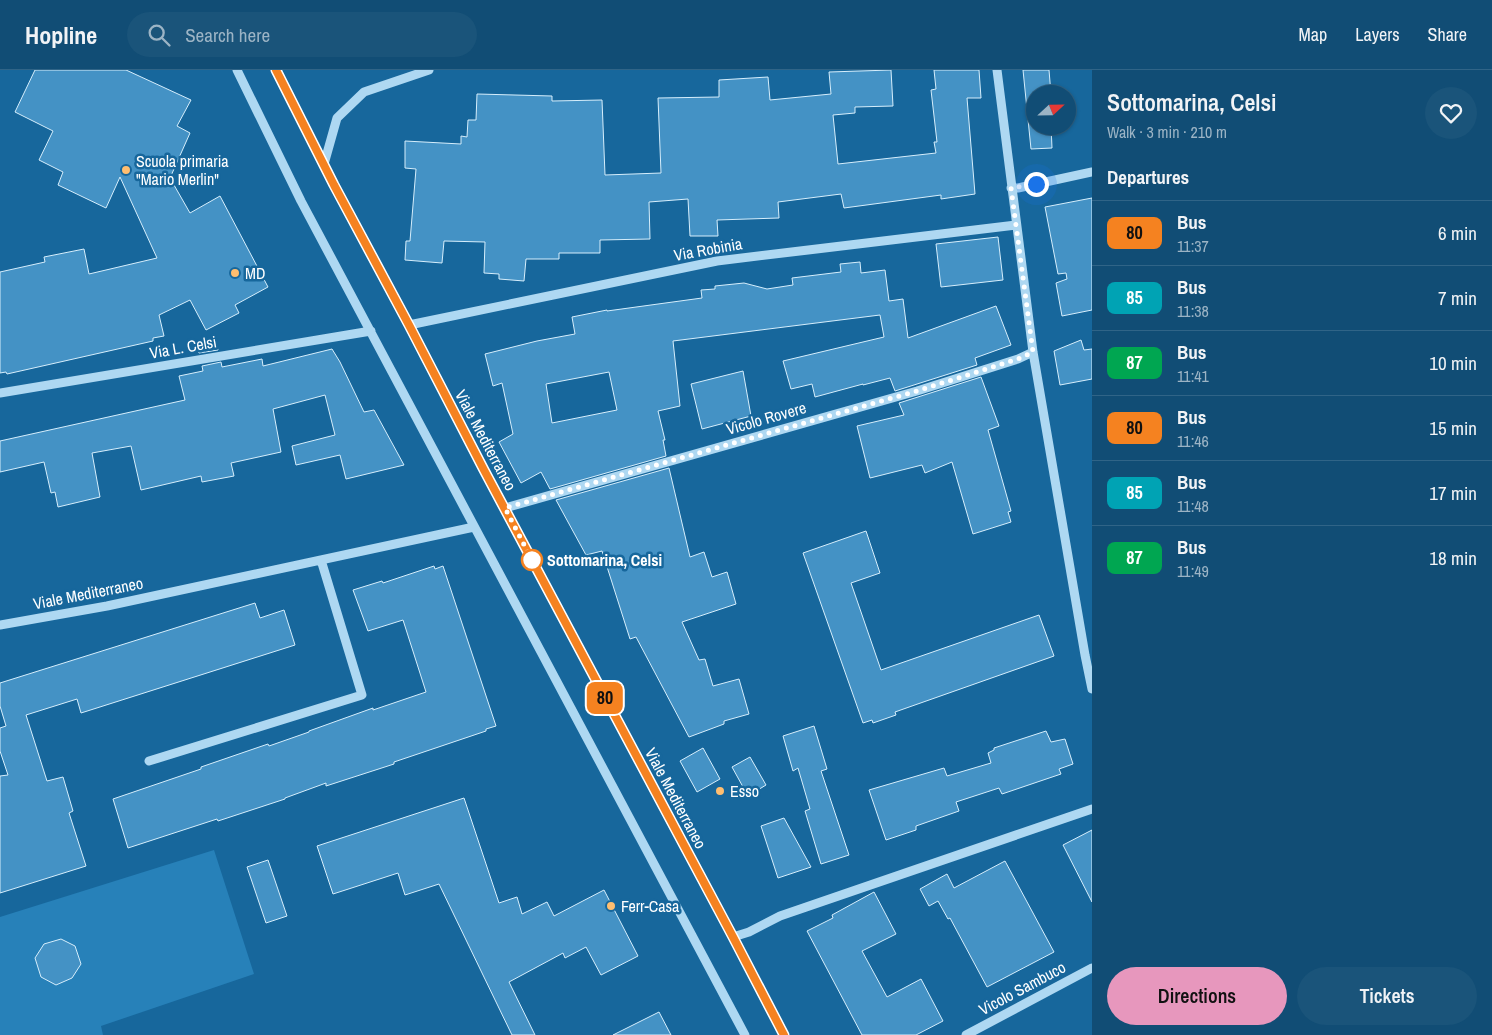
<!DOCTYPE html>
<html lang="en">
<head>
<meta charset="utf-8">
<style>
  body { margin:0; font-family:"Archivo Narrow",sans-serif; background:#1a547a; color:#f1f3f6; height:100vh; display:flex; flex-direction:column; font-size:19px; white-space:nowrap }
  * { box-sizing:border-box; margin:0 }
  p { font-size:16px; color:#9cb4c5 }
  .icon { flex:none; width:28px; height:28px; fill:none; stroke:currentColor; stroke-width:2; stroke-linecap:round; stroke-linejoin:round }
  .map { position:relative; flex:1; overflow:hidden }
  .drawer { display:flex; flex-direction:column; background:#114d75; width:400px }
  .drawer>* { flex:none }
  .badge { padding:0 10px; border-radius:8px; font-size:18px; line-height:32px }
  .needle { width:32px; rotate:68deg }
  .tools { position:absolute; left:1026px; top:15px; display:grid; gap:10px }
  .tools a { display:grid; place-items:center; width:50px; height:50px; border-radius:50%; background:#114d75; box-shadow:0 1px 4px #0004,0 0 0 1px #306487; font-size:25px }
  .you { position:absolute; width:25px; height:25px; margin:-12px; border:4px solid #fff; border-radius:50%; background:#1a73e8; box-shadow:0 0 0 8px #1a73e833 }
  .map>.badge { position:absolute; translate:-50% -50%; box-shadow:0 0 0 2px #fff }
  h2 { padding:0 15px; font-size:19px; line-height:45px }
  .round { display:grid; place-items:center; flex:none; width:52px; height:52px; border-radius:26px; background:#1a547a }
  .overview { display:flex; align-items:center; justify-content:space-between; height:85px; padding:0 15px }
  h1 { font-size:24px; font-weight:600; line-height:38px }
  .action { display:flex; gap:10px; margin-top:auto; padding:10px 15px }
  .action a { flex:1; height:58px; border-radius:30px; background:#e797bd; color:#111; font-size:20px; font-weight:600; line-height:58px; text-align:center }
  .action a+a { background:#1a547a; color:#f1f3f6 }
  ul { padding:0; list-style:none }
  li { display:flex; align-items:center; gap:15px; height:65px; padding:0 15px; border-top:1px solid #306487 }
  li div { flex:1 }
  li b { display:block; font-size:19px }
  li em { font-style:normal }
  li .badge { min-width:55px; font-weight:700; text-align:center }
  header { display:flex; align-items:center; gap:30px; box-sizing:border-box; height:70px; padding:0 25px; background:#114d75; border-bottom:1px solid #306487 }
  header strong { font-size:24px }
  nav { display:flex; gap:28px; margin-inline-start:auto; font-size:18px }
  .search { width:350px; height:45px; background:#1a547a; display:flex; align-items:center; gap:12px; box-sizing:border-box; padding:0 18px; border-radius:28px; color:#9cb4c5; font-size:19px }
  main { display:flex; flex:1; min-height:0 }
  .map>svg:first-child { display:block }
  .green { fill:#2781b9 }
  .building { fill:#4492c5; stroke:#d6eefc; fill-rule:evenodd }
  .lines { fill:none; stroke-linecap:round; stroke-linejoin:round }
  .minor { stroke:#aed8f2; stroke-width:9 }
  .line-casing { stroke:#fff; stroke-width:11 }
  .line { stroke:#f58220; stroke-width:8 }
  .walk { stroke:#fff; stroke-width:5; stroke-dasharray:0 9 }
  .poi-dot { fill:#ffbe70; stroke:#17679c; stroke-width:2 }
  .stop-dot { fill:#fff; stroke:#f58220; stroke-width:2.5 }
  .labels { text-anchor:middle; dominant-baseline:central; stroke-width:5; stroke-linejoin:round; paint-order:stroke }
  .poi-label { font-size:16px; fill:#fff; stroke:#17679c; text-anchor:start }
  .street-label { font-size:16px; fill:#fff; stroke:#17679c }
  .stop-label { font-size:16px; font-weight:bold; fill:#fff; stroke:#17679c; text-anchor:start }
</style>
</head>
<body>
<header>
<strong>Hopline</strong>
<div class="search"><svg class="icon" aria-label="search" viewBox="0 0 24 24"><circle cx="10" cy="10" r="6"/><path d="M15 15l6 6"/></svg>Search here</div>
<nav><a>Map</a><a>Layers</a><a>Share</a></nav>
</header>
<main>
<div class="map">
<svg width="1092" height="965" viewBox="0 0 1092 965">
  <rect width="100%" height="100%" fill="#17679c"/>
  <!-- green -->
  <path class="green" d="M 214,780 L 254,904 L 101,956 L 103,965 L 0,965 L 0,847 Z"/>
  <!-- building -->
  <path class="building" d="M 35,0 L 126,0 L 191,30 L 177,56 L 190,63 L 170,108 L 190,143 L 220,126 L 268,217 L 235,235 L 239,243 L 206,260 L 190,230 L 159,245 L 164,266 L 153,268 L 153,271 L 7,304 L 6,302 L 0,303 L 0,202 L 45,192 L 44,187 L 84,179 L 89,204 L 157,188 L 120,107 L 106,138 L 58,115 L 63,102 L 39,90 L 53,61 L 15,42 Z
    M 891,0 L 893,36 L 855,37 L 855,43 L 833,45 L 838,94 L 936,83 L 934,72 L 937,72 L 931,20 L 936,19 L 934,0 L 979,0 L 981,28 L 967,28 L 975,124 L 941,129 L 941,125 L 844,138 L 841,124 L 778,132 L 779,148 L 717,150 L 718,166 L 690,166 L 688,129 L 649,132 L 650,169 L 600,170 L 600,183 L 559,183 L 559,189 L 526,189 L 524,211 L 499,209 L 499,204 L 484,203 L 485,172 L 444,171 L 442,193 L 405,190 L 406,171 L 410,171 L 416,99 L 405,98 L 405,71 L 461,74 L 461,66 L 467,67 L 468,50 L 476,50 L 477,24 L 552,26 L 552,31 L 602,30 L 605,105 L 661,103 L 658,28 L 719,27 L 719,10 L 768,7 L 770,30 L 831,24 L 829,2 Z
    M 1023,0 L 1049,0 L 1051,24 L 1035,24 L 1035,56 L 1051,56 L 1052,78 L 1031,79 Z
    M 1092,128 L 1092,240 L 1062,246 L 1056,213 L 1067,209 L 1066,203 L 1058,204 L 1045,137 Z
    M 998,167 L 1003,210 L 941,217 L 936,174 Z
    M 860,192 L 861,203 L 885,200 L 889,231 L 903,229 L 908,268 L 996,236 L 1011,275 L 975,288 L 977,295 L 895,321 L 890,308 L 863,315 L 863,314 L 815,327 L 812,314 L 791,319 L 783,291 L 884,267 L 880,245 L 673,271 L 680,336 L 658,341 L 665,370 L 663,370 L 666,386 L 550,419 L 541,402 L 521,413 L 499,372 L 513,364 L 502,313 L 493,316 L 485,284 L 537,271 L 575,264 L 572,247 L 607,240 L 607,241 L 702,228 L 701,220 L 715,219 L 715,216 L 744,213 L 767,219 L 793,215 L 792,208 L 841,202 L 840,194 ZM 609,302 L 617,340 L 552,353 L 546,314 Z
    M 215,269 L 218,280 L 199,283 L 196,273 Z
    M 1081,270 L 1084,280 L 1092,279 L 1092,309 L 1060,315 L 1054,281 Z
    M 332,279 L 340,292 L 364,342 L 374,340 L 404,395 L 346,409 L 340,385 L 296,395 L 292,376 L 335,365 L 325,325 L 273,339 L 281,382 L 231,393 L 234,406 L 202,412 L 201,406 L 141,420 L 131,376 L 92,383 L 100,427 L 58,437 L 55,422 L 51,423 L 44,392 L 0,402 L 0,371 L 185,330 L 179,306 L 203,301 L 202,296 L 221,292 L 222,297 L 262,289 L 263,296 Z
    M 743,301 L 751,346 L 702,359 L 691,314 Z
    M 981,307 L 999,356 L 988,360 L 1011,441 L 1008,442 L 1011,452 L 973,464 L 952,392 L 925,403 L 922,395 L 870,408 L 857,356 L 904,345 L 899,333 Z
    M 669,398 L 690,487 L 704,482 L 712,507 L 727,502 L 736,534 L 682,552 L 699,590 L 705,589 L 713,616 L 739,609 L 749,644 L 724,651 L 724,654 L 689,667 L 636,567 L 630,569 L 602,481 L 586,485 L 556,430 Z
    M 866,461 L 880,503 L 851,513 L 881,600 L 1039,545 L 1054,586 L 895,642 L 896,645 L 873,653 L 872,650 L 863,653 L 803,483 Z
    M 434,496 L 435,499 L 443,496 L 496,656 L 486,659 L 486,661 L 394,692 L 394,694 L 326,716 L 326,713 L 285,728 L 285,729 L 218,751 L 217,749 L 128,778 L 113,729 L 201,699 L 201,697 L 268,674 L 269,676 L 309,662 L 309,661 L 373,638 L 373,640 L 426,622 L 403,550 L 368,561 L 353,520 L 382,511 L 383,513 Z
    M 255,533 L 260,548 L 284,540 L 295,575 L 81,643 L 77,629 L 26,645 L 47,711 L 63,707 L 73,741 L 69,743 L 86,796 L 0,823 L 0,706 L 8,705 L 0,681 L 0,658 L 6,656 L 0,636 L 0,613 Z
    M 814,656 L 827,699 L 821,701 L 849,785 L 821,794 L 805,741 L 810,739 L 798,698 L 793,701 L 783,666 Z
    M 1046,661 L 1051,672 L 1065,669 L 1073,694 L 1059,699 L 1061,704 L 1002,724 L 999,718 L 956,732 L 959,741 L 916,756 L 916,760 L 886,770 L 869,720 L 944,698 L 947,706 L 991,693 L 988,683 L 994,680 L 994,678 Z
    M 703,678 L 720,709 L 697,722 L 680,691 Z
    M 750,687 L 766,715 L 748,726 L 732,697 Z
    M 464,728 L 499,833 L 517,827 L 522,844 L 547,832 L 554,846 L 604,820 L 638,886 L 601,905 L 586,877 L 565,888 L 563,883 L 509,912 L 535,965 L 512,965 L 439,814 L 405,825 L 398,803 L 333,824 L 317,776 Z
    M 784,748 L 811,797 L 778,808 L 761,756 Z
    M 1092,760 L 1092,832 L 1063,775 Z
    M 268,790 L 287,846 L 266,853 L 247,797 Z
    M 1005,791 L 1054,882 L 987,917 L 950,848 L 948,849 L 938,831 L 929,836 L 920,819 L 947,804 L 954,818 Z
    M 874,822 L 896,864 L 862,881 L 887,927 L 921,909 L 943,951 L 916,965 L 862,965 L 807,861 L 833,848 L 832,845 Z
    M 61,869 L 75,876 L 81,894 L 72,908 L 56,915 L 41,907 L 35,888 L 44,874 Z
    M 659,942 L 671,965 L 613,965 Z"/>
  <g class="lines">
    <!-- minor -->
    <path class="minor" d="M 237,0 L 301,131 L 745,965
      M 276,0 L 334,115 L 409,255 L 484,400 L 733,867 L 784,965
      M 997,0 L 1033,282 L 1085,585 L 1092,619
      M 324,94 L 337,48 L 364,22 L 429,0
      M 1011,118 L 1018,118 L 1092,102
      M 409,255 L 717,191 L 1016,155
      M 0,323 L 371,261
      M 505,438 L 917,321 L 1018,289 L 1033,282
      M 0,555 L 107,536 L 474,457
      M 149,691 L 362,625 L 321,490
      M 733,867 L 749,862 L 780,846 L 1092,739
      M 966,965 L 1092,898"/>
  </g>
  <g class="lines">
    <!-- line casing -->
    <g class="line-casing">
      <path id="line" d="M 276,0 L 334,115 L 409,255 L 484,400 L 733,867 L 784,965"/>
    </g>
    <!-- line -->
    <use href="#line" class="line"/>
    <!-- walk -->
    <path class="walk" d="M 532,490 L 505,438 L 917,321 L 1018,289 L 1033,282 L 1011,118 L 1036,114"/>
  </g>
  <!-- markers -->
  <g class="poi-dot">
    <circle cx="126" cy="100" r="5"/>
    <circle cx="235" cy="203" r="5"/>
    <circle cx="720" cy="721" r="5"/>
    <circle cx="611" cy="836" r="5"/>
  </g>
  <circle class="stop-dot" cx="532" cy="490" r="10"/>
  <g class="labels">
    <!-- poi labels -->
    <g class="poi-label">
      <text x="136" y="91">Scuola primaria<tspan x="136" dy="18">"Mario Merlin"</tspan></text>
      <text x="245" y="203">MD</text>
      <text x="730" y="721">Esso</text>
      <text x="621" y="836">Ferr-Casa</text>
    </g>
    <!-- street labels -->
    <g class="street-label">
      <text transform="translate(708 179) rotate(-10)">Via Robinia</text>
      <text transform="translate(183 277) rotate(-10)">Via L. Celsi</text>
      <text transform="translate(766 348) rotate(-16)">Vicolo Rovere</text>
      <text transform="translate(486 370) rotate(62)">Viale Mediterraneo</text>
      <text transform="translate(88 523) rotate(-11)">Viale Mediterraneo</text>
      <text transform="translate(676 728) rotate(62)">Viale Mediterraneo</text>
      <text transform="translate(1022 918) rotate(-28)">Vicolo Sambuco</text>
    </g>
    <!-- stop labels -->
    <g class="stop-label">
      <text x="547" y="490">Sottomarina, Celsi</text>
    </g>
  </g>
</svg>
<div class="tools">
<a><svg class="needle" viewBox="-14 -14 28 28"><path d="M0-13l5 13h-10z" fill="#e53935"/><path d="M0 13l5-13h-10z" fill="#9cb4c5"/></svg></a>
</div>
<div class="you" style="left:1036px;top:114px"></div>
<b class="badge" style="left:605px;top:628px;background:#f58220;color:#111">80</b>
</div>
<section class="drawer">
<div class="overview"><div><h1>Sottomarina, Celsi</h1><p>Walk · 3 min · 210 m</p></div><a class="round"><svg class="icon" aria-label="heart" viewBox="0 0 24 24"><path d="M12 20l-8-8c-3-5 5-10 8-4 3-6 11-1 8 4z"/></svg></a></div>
<h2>Departures</h2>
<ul>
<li><span class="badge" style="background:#f58220;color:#111">80</span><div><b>Bus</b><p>11:37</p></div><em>6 min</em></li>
<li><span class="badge" style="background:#00a3b4;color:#fff">85</span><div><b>Bus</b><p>11:38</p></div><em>7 min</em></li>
<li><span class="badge" style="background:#00a651;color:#fff">87</span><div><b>Bus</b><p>11:41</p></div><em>10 min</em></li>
<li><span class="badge" style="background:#f58220;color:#111">80</span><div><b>Bus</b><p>11:46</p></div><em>15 min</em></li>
<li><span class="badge" style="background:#00a3b4;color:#fff">85</span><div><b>Bus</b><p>11:48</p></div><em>17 min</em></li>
<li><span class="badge" style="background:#00a651;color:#fff">87</span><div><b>Bus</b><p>11:49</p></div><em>18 min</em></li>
</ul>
<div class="action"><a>Directions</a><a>Tickets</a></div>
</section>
</main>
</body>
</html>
